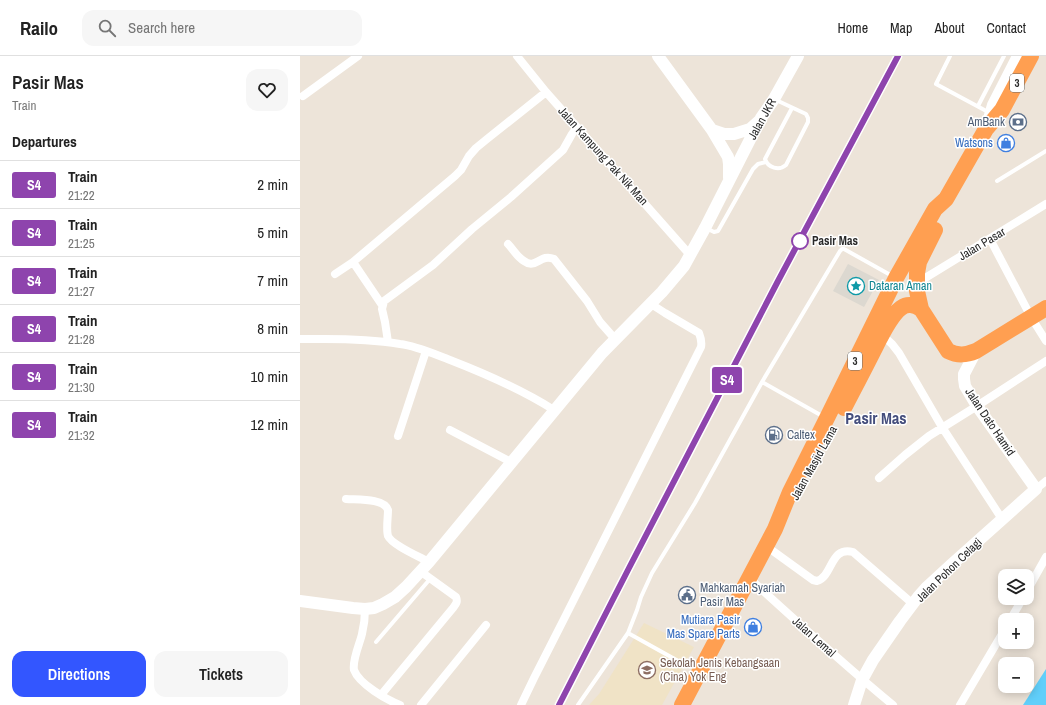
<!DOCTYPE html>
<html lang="en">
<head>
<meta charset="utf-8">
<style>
  body { margin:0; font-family:"Archivo Narrow",sans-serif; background:#f6f6f6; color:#222; height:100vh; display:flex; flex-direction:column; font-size:15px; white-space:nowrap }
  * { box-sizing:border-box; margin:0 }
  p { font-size:13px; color:#767676 }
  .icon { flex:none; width:22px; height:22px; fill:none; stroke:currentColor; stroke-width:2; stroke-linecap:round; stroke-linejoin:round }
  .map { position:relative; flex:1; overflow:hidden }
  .drawer { display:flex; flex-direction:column; background:#fff; width:300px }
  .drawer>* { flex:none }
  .badge { padding:0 8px; border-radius:3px; font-size:14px; line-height:26px }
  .fabs { position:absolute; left:698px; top:513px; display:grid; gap:8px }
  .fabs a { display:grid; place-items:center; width:36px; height:36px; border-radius:8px; background:#fff; box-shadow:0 2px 10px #0003; font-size:20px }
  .map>.badge { position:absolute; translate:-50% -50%; box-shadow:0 0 0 2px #fff }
  h2 { padding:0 12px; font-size:15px; line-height:36px }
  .round { display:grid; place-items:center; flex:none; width:42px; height:42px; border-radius:12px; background:#f6f6f6 }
  .head { display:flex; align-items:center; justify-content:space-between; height:68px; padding:0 12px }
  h1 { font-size:19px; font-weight:600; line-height:30px }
  .action { display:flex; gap:8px; margin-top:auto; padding:8px 12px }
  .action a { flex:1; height:46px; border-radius:12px; background:#3356ff; color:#fff; font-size:16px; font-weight:600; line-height:46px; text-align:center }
  .action a+a { background:#f6f6f6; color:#222 }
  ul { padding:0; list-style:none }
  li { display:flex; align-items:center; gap:12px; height:48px; padding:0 12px; border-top:1px solid #e0e0e0 }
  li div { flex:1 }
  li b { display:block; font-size:15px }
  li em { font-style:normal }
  li .badge { min-width:44px; font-weight:700; text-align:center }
  header { display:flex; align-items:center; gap:24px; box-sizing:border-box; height:56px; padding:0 20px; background:#fff; border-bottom:1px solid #e0e0e0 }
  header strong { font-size:19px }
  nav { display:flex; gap:22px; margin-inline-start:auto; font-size:14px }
  .search { width:280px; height:36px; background:#f6f6f6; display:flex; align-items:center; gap:10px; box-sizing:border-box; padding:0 14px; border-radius:12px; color:#767676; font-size:15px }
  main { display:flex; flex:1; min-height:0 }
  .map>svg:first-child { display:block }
  .education { fill:#f0e3c6 }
  .plaza { fill:#dcd8d0 }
  .water { fill:#61cffa }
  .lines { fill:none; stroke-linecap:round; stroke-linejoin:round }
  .lane { stroke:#fff; stroke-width:4 }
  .street { stroke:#fff; stroke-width:8 }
  .secondary { stroke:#fff; stroke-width:12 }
  .highway { stroke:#ff9f51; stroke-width:16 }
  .rail { stroke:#9b9fb5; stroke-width:2.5 }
  .line-casing { stroke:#fff; stroke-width:9 }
  .line { stroke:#8e44ad; stroke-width:6 }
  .stop-dot { fill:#fff; stroke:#8e44ad; stroke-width:2 }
  .labels { text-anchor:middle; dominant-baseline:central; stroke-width:3; stroke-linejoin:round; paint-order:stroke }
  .shield { fill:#fff; stroke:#696969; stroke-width:1 }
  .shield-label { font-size:11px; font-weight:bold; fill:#292929 }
  .street-label { font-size:12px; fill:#292929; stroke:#fff }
  .service-label { font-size:12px; fill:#4e5e75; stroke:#fff; text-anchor:start }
  .shop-label { font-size:12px; fill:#366cbe; stroke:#fff; text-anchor:end }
  .stop-label { font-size:12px; font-weight:bold; fill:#292929; stroke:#fff; text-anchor:start }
  .culture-label { font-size:12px; fill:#0d838f; stroke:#fff; text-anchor:start }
  .education-label { font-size:12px; fill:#785e54; stroke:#fff; text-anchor:start }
  .district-label { font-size:16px; font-weight:bold; fill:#454e7d; stroke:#fff }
</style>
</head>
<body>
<header>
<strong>Railo</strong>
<div class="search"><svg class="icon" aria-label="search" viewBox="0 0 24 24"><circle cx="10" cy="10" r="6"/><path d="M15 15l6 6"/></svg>Search here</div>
<nav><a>Home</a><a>Map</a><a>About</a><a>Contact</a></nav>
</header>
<main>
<section class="drawer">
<div class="head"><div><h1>Pasir Mas</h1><p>Train</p></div><a class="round"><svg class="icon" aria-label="heart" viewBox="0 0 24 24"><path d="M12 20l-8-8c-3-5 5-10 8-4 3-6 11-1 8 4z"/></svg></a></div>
<h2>Departures</h2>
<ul>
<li><span class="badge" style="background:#8e44ad;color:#fff">S4</span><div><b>Train</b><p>21:22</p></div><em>2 min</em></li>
<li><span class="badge" style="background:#8e44ad;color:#fff">S4</span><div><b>Train</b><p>21:25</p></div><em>5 min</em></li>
<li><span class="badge" style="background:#8e44ad;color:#fff">S4</span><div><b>Train</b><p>21:27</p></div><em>7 min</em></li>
<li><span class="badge" style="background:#8e44ad;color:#fff">S4</span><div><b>Train</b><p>21:28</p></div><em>8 min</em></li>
<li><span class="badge" style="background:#8e44ad;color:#fff">S4</span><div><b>Train</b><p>21:30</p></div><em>10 min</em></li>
<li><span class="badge" style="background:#8e44ad;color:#fff">S4</span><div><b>Train</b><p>21:32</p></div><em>12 min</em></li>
</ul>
<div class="action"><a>Directions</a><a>Tickets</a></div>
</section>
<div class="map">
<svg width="746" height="649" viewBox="0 0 746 649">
  <rect width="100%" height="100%" fill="#ede4d9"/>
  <!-- education -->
  <path class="education" d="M 344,567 L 394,591 L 362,649 L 289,649 L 299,638 Z"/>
  <!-- plaza -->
  <path class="plaza" d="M 548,208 L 579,224 L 564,251 L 533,235 Z"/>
  <!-- water -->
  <path class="water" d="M 746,613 L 746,649 L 723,649 Z"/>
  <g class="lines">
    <!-- lane -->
    <path class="lane" d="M 650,0 L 636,28 L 690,57
      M 476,44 L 506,58 L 508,62 L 508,66 L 486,109 C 479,115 468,112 465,103 L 492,52
      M 678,50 L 704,0
      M 697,125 L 746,95
      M 406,172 L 414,176 L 418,175 L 453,113 L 458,108 L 466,106
      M 524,361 L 462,326 L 540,195 L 542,193 L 544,193 L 594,221
      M 328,577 L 380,606
      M 76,586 L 130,523
      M 278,649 L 328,577 L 337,554 L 341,541 L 352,517 L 395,447 L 462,326"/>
    <!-- street -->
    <path class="street" d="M 217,0 L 246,36 L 390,199
      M 3,40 L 58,0
      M 690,183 L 731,261 L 746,285
      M 208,188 C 213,193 217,201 224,205 C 236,214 240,197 254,203 L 287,245 L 300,266 L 315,283
      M 53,206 L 82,249
      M 35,218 L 53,206 L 155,120 L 161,114 L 169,100 L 176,92 L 187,83 L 246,36
      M 617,227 L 746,148
      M 582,279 L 592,288 L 599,297 L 642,371 L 702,463
      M 0,283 C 8,283 16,283 24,283 C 50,283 75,284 100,288 C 117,290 134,298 150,304 C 186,318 221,333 254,354
      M 88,286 L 85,266 L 82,253 L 84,245 L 133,209 L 172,173 L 211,141 L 263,94 L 272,78 L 277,71
      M 150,374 L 211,406
      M 98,380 L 126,295
      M 579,422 L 605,399 L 629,380 L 677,350 L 746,305
      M 736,433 L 746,425
      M 46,443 C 57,444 84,442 88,454 C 88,461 86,474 88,480 C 92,489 120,501 129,506
      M 466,490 L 513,524 L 517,525 C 533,520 530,490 553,496 L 613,548
      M 449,522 C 496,565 543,608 593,649
      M 727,535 L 746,501
      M 65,553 C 65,561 64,570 62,578 C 60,587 52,604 54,614 C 59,628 87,644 100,649
      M 710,564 L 723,542
      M 81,639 L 153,552 C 156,548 158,546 156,541 L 120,515
      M 121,649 L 186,569
      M 221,649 L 234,622 L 264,563 L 401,291 C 402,286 401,282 399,277 L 365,257 L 351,248
      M 660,649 L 705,573"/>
    <!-- secondary -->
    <path class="secondary" d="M 358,0 L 412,74 L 428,101 L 429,108 L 429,122
      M 687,70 L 693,49 L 718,0
      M 412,74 L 424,78 L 434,78 L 450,73 L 459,65
      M 0,545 L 53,552 L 65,553 L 74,552 L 83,548 L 95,541 L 106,531 L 129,506 L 302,297 L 362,236 L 384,210 L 405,172 L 461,62 L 474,43 L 498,0
      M 554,649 L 562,624 L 573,604 L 600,565 L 618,541 L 626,532 L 651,509 L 736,433 L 677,350 L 665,330 L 664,323 L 664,318 L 676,295"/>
    <!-- highway -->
    <path class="highway" d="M 635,174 L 619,206 L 617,217 L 617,235 L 621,253 L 648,295 C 658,300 666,299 676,295 L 746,252
      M 544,352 C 554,333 564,314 574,294 C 580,282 590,260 601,252 C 608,247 614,249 621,253
      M 382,649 L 475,473 L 490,436 L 527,362 L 596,222 L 635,153 L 646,143 L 686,73 L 702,54 L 731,0"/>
    <!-- rail -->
    <path class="rail" d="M 259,649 L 329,512 L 493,198 L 598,0"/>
  </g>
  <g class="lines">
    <!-- line casing -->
    <g class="line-casing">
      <path id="line" d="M 259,649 L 329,512 L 478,225 L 598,0"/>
    </g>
    <!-- line -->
    <use href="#line" class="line"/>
  </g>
  <!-- icons -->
  <defs>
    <g id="bank-ring" transform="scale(0.9)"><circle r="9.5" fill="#fff" stroke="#5c6f8a" stroke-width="1.5"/><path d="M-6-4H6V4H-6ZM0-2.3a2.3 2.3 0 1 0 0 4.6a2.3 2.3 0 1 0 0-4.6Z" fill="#5c6f8a"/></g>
    <g id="shop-ring" transform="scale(0.9)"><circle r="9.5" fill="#fff" stroke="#3f7fe0" stroke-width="1.5"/><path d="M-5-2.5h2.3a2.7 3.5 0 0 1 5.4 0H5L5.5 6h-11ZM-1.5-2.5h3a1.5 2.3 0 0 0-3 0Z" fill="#3f7fe0"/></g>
    <g id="sight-ring" transform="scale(0.9)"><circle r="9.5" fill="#fff" stroke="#0f9aa8" stroke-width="1.5"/><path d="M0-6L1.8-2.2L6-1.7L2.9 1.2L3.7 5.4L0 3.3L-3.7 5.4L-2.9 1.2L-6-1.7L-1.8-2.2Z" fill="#0f9aa8"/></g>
    <g id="fuel-ring" transform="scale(0.9)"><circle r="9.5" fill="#fff" stroke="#5c6f8a" stroke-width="1.5"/><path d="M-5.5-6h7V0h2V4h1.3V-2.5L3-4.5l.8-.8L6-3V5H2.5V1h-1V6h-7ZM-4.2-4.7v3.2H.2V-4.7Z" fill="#5c6f8a"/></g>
    <g id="civic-ring" transform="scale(0.9)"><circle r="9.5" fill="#fff" stroke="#5c6f8a" stroke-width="1.5"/><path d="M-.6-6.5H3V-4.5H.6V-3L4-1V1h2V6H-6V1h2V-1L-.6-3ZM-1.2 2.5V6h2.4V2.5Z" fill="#5c6f8a"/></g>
    <g id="school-ring" transform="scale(0.9)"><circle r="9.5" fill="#fff" stroke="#8d6e63" stroke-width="1.5"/><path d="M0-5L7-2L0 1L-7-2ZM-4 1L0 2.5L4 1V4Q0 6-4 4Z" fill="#8d6e63"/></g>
  </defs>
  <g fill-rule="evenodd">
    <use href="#bank-ring" x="718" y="66"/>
    <use href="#shop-ring" x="706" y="87"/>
    <use href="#sight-ring" x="556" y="230"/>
    <use href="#fuel-ring" x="474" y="379"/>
    <use href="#civic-ring" x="387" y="539"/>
    <use href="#shop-ring" x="453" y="571"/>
    <use href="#school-ring" x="347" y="614"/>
  </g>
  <!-- markers -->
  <circle class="stop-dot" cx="500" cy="185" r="8"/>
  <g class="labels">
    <!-- shield labels -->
    <g class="shield">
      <rect x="710" y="18" width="14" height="18" rx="3"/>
      <rect x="548" y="296" width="14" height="18" rx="3"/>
    </g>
    <g class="shield-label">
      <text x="717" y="27">3</text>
      <text x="555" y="305">3</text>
    </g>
    <!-- street labels -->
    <g class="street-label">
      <text transform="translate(462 63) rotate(-61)">Jalan JKR</text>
      <text transform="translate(303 100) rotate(48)">Jalan Kampung Pak Nik Man</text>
      <text transform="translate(682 188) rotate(-31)">Jalan Pasar</text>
      <text transform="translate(690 366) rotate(56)">Jalan Dato Hamid</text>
      <text transform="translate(514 407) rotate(-61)">Jalan Masjid Lama</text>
      <text transform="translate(649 514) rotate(-44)">Jalan Pohon Celagi</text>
      <text transform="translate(514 581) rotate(42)">Jalan Lemal</text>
    </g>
    <!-- service labels -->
    <g class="service-label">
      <text x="705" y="66" text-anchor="end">AmBank</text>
      <text x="487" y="379">Caltex</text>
      <text x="400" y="532">Mahkamah Syariah<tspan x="400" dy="14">Pasir Mas</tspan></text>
    </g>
    <!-- shop labels -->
    <g class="shop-label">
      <text x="693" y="87">Watsons</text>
      <text x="440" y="564">Mutiara Pasir<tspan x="440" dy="14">Mas Spare Parts</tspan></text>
    </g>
    <!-- stop labels -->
    <g class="stop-label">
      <text x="512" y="185">Pasir Mas</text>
    </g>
    <!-- culture labels -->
    <g class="culture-label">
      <text x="569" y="230">Dataran Aman</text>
    </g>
    <!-- education labels -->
    <g class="education-label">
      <text x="360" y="607">Sekolah Jenis Kebangsaan<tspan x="360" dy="14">(Cina) Yok Eng</tspan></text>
    </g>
    <!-- district labels -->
    <g class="district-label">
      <text x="576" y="362">Pasir Mas</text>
    </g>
  </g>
</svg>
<div class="fabs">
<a><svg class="icon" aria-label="layers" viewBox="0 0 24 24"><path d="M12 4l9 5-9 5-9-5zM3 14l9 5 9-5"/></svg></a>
<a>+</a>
<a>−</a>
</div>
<b class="badge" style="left:427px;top:324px;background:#8e44ad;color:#fff">S4</b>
</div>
</main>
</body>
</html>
